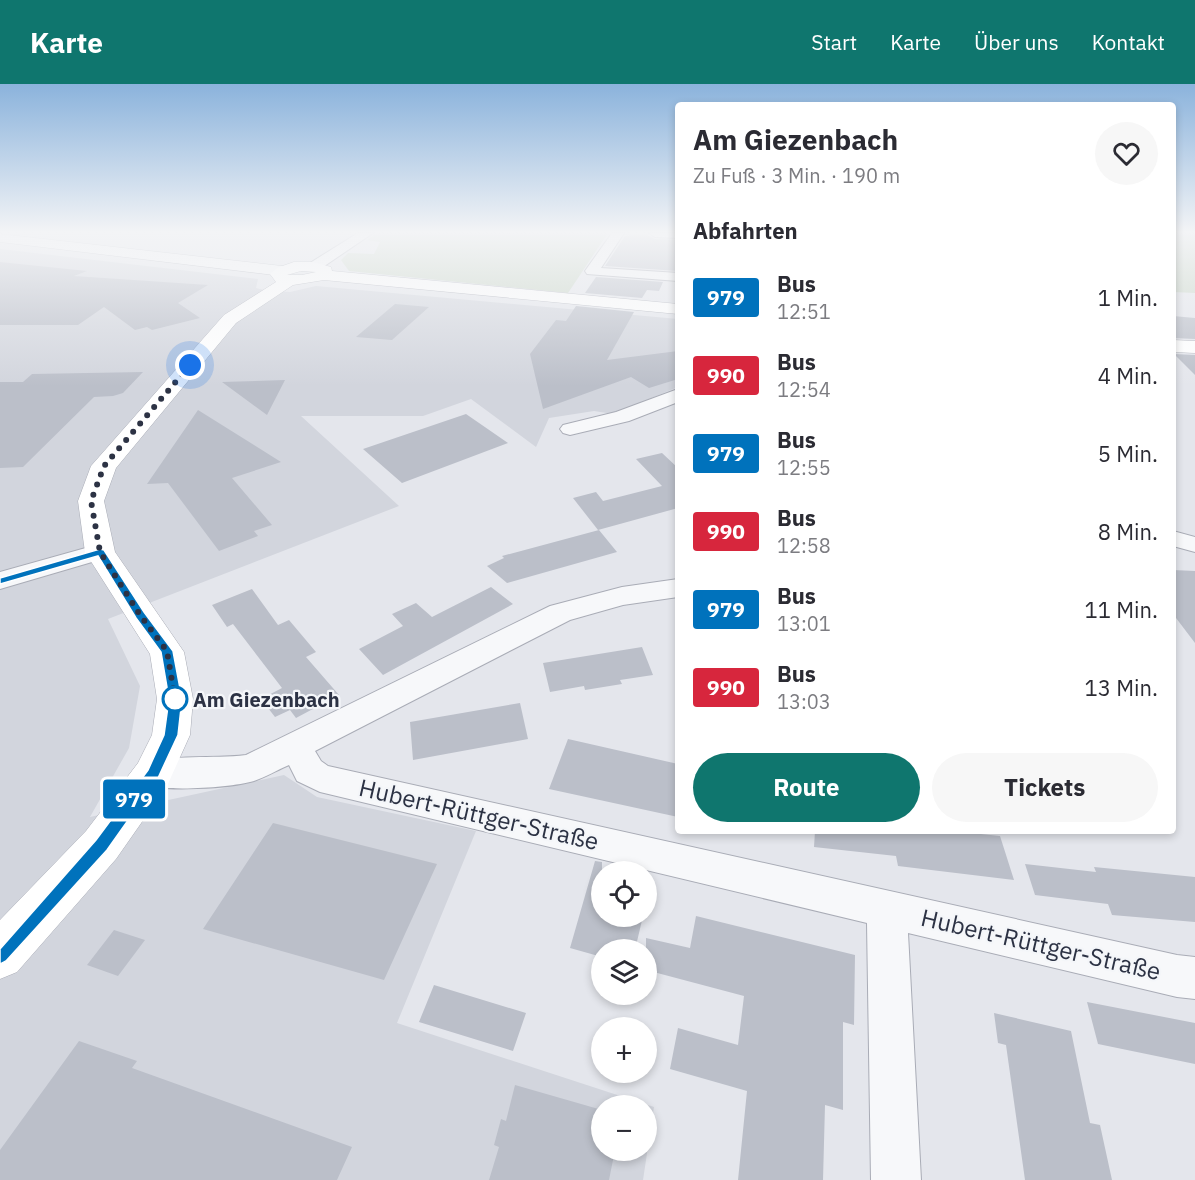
<!DOCTYPE html>
<html lang="de">
<head>
<meta charset="utf-8">
<style>
  body { margin:0; font-family:"IBM Plex Sans",sans-serif; background:#f7f7f7; color:#2b2b33; height:100vh; display:flex; flex-direction:column; font-size:22px; white-space:nowrap }
  * { box-sizing:border-box; margin:0 }
  p { font-size:20px; color:#7c7c81 }
  .icon { flex:none; width:33px; height:33px; fill:none; stroke:currentColor; stroke-width:2; stroke-linecap:round; stroke-linejoin:round }
  .map { position:relative; flex:1; overflow:hidden }
  .drawer { position:absolute; left:675px; top:18px; width:501px; height:732px; display:flex; flex-direction:column; background:#fff; border-radius:6px; box-shadow:0 3px 9px #0003 }
  .drawer>* { flex:none }
  .badge { padding:0 12px; border-radius:4px; font-size:21px; line-height:39px }
  .fabs { position:absolute; left:591px; top:777px; display:grid; gap:12px }
  .fabs a { display:grid; place-items:center; width:66px; height:66px; border-radius:50%; background:#fff; box-shadow:0 3px 9px #0003; font-size:30px }
  .you { position:absolute; width:30px; height:30px; margin:-15px; border:4px solid #fff; border-radius:50%; background:#1a73e8; box-shadow:0 0 0 9px #1a73e833 }
  .map>.badge { position:absolute; translate:-50% -50%; box-shadow:0 0 0 3px #fff }
  h2 { padding:0 18px; font-size:22px; line-height:54px }
  .round { display:grid; place-items:center; flex:none; width:63px; height:63px; border-radius:32px; background:#f7f7f7 }
  .summary { display:flex; align-items:center; justify-content:space-between; height:102px; padding:0 18px }
  h1 { font-size:28px; font-weight:800; line-height:45px }
  .button { display:flex; gap:12px; margin-top:auto; padding:12px 18px }
  .button a { flex:1; height:69px; border-radius:36px; background:#0f766e; color:#fff; font-size:24px; font-weight:800; line-height:69px; text-align:center }
  .button a+a { background:#f7f7f7; color:#2b2b33 }
  ul { padding:0; list-style:none }
  li { display:flex; align-items:center; gap:18px; height:78px; padding:0 18px }
  li div { flex:1 }
  li b { display:block; font-size:22px }
  li em { font-style:normal }
  li .badge { min-width:66px; font-weight:700; text-align:center }
  header { display:flex; align-items:center; gap:36px; box-sizing:border-box; height:84px; padding:0 30px; background:#0f766e; color:#fff }
  header strong { font-size:28px }
  nav { display:flex; gap:33px; margin-inline-start:auto; font-size:21px }
  .map>svg:first-child { display:block }
  .built { fill:#d2d5dd; fill-rule:evenodd }
  .green { fill:#c8d5c5 }
  .building { fill:#bbbfc9 }
  .lines { fill:none; stroke-linecap:round; stroke-linejoin:round }
  .minor-casing { stroke:#a9acb6; stroke-width:2 }
  .tertiary-casing { stroke:#a9acb6; stroke-width:1 }
  .secondary-casing { stroke:#a9acb6; stroke-width:1 }
  .minor { fill:#f7f8fa; fill-rule:evenodd }
  .tertiary { fill:#f7f8fa; fill-rule:evenodd }
  .secondary { fill:#fff; fill-rule:evenodd }
  .line { fill:#0072bc; stroke:#fff; stroke-width:1.5 }
  .walk { stroke:#2c3244; stroke-width:6; stroke-dasharray:0 10.8 }
  .stop-dot { fill:#fff; stroke:#0072bc; stroke-width:3 }
  .labels { text-anchor:middle; dominant-baseline:central; stroke-width:4.5; stroke-linejoin:round; paint-order:stroke }
  .stop-label { font-size:20px; font-weight:bold; fill:#2c3244; stroke:#f4f6f9; text-anchor:start }
  .near-street-label { font-size:24px; fill:#2c3244; stroke:#f4f6f9 }
</style>
</head>
<body>
<header>
<strong>Karte</strong>
<nav><a>Start</a><a>Karte</a><a>Über uns</a><a>Kontakt</a></nav>
</header>
<div class="map">
<svg width="1195" height="1096" viewBox="0 0 1195 1096">
  <rect width="100%" height="100%" fill="#e4e6ec"/>
  <!-- built -->
  <path class="built" d="M 0,165 L 258,195 L 256,204 L 268,207 L 290,208 L 316,202 L 678,235 L 678,303 L 613,330 L 594,327 L 549,334 L 536,363 L 471,315 L 423,332 L 301,332 L 399,422 L 108,535 L 140,602 L 129,664 L 90,733 L 284,691 L 317,713 L 476,747 L 397,939 L 654,1023 L 643,1096 L 0,1096 ZM 602,1022 L 646,1022 L 646,1066 L 602,1066 Z"/>
  <!-- green -->
  <path class="green" d="M 377,149 L 608,149 L 568,209 L 349,187 L 341,176 L 348,169 L 374,170 L 380,158 L 367,156 Z
    M 1173,149 L 1195,149 L 1195,209 L 1173,208 Z"/>
  <!-- building -->
  <path class="building" d="M 640,151 L 649,152 L 655,155 L 678,156 L 678,187 L 605,182 L 625,152 Z
    M 0,178 L 87,187 L 74,192 L 208,201 L 178,219 L 200,234 L 152,246 L 147,243 L 135,246 L 104,223 L 78,241 L 0,241 Z
    M 596,193 L 663,198 L 659,207 L 647,206 L 642,214 L 585,209 Z
    M 395,220 L 429,223 L 392,256 L 356,253 Z
    M 576,222 L 634,228 L 607,276 L 678,267 L 678,295 L 649,304 L 631,293 L 543,325 L 530,270 L 556,236 L 566,237 Z
    M 1173,232 L 1195,234 L 1195,255 L 1173,254 Z
    M 1174,270 L 1195,271 L 1195,291 Z
    M 143,288 L 123,309 L 113,312 L 94,313 L 23,383 L 0,384 L 0,298 L 23,298 L 32,290 Z
    M 285,296 L 267,331 L 222,298 Z
    M 198,326 L 281,378 L 232,394 L 272,441 L 254,447 L 258,452 L 219,467 L 168,399 L 147,400 Z
    M 466,330 L 508,359 L 402,399 L 363,365 Z
    M 662,369 L 678,384 L 678,424 L 598,446 L 573,414 L 596,408 L 603,417 L 662,402 L 636,375 Z
    M 599,446 L 617,468 L 507,499 L 487,482 L 504,474 L 502,472 Z
    M 1173,486 L 1195,487 L 1195,559 L 1173,530 Z
    M 491,503 L 513,520 L 383,591 L 359,565 L 403,542 L 392,530 L 416,519 L 432,533 Z
    M 252,505 L 278,541 L 289,536 L 316,568 L 306,573 L 339,611 L 296,634 L 290,626 L 275,633 L 261,615 L 282,604 L 233,540 L 227,543 L 212,521 Z
    M 642,563 L 653,591 L 620,596 L 622,600 L 585,606 L 584,602 L 550,608 L 543,579 Z
    M 520,619 L 528,655 L 413,676 L 410,638 Z
    M 568,655 L 678,680 L 678,733 L 549,705 Z
    M 273,739 L 437,780 L 384,896 L 203,845 Z
    M 815,747 L 952,747 L 1000,752 L 1014,796 L 898,782 L 896,772 L 814,763 Z
    M 595,777 L 602,778 L 602,832 L 643,832 L 635,866 L 602,866 L 602,873 L 570,864 Z
    M 1025,780 L 1096,788 L 1094,783 L 1195,793 L 1195,838 L 1112,831 L 1108,820 L 1035,811 Z
    M 696,832 L 855,871 L 854,941 L 843,938 L 843,1026 L 825,1021 L 823,1096 L 738,1096 L 747,1007 L 670,985 L 678,944 L 738,961 L 744,912 L 646,886 L 646,854 L 690,864 Z
    M 114,846 L 145,856 L 118,892 L 87,881 Z
    M 434,901 L 526,929 L 513,967 L 419,938 Z
    M 1087,918 L 1195,939 L 1195,980 L 1098,960 Z
    M 994,929 L 1071,947 L 1090,1039 L 1100,1041 L 1112,1096 L 1025,1096 L 1006,961 L 998,959 Z
    M 79,957 L 137,977 L 132,984 L 352,1063 L 337,1096 L 0,1096 L 0,1066 Z
    M 515,1001 L 602,1026 L 602,1066 L 615,1066 L 609,1096 L 489,1096 L 499,1063 L 494,1061 L 501,1035 L 506,1037 Z"/>
  <g class="lines">
    <!-- minor casing -->
    <g class="minor-casing">
      <path id="minor" d="M 358,149 L 373,149 L 320,185 L 310,185 L 308,182 L 310,179 Z
        M 612,149 L 624,149 L 601,184 L 678,189 L 678,197 L 587,190 L 585,187 Z
        M 649,149 L 678,149 L 678,154 L 655,153 Z
        M 678,305 L 678,318 L 629,337 L 570,351 L 563,349 L 560,345 L 563,341 L 616,328 Z
        M 1173,447 L 1195,453 L 1195,468 L 1173,462 Z
        M 100,460 L 109,463 L 113,468 L 109,473 L 0,505 L 0,488 Z
        M 678,495 L 678,513 L 623,521 L 570,536 L 315,667 L 321,677 L 328,682 L 1177,871 L 1195,873 L 1195,915 L 1177,913 L 908,849 L 921,1096 L 871,1096 L 867,839 L 320,708 L 297,697 L 289,681 C 277,686 266,693 254,697 C 230,704 164,708 141,700 L 136,690 L 141,680 C 172,670 213,675 246,671 L 550,522 L 622,503 Z"/>
    </g>
    <!-- tertiary casing -->
    <g class="tertiary-casing">
      <path id="tertiary" d="M 0,150 L 282,182 L 290,187 L 282,192 L 0,158 Z"/>
    </g>
    <!-- secondary casing -->
    <g class="secondary-casing">
      <path id="secondary" d="M 294,178 L 313,178 L 331,183 L 332,187 L 678,220 L 678,230 L 324,196 L 293,201 L 236,239 L 116,384 L 104,417 L 115,468 L 184,568 L 193,615 L 190,651 L 167,702 L 116,775 L 17,888 L 0,895 L 0,836 L 86,747 L 138,679 L 152,651 L 157,615 L 150,570 L 85,468 L 78,417 L 91,382 L 224,231 L 276,198 L 270,190 L 277,184 ZM 301,187 L 316,188 L 302,191 L 287,191 Z
        M 1173,256 L 1195,257 L 1195,269 L 1173,268 Z"/>
    </g>
    <!-- minor -->
    <use href="#minor" class="minor"/>
    <!-- tertiary -->
    <use href="#tertiary" class="tertiary"/>
    <!-- secondary -->
    <use href="#secondary" class="secondary"/>
  </g>
  <!-- sky -->
  <linearGradient id="sky" x2="0" y2="1"><stop stop-color="#8bb3dc"/><stop offset="0.49" stop-color="#f3f4f6"/><stop offset="1" stop-color="#f3f4f6" stop-opacity="0"/></linearGradient>
  <rect width="1195" height="302" fill="url(#sky)"/>
  <!-- line -->
  <path class="line" d="M 100,465 L 104,466 L 144,528 L 173,567 L 182,615 L 178,651 L 158,694 L 107,766 L 6,877 L 0,880 L 0,865 L 96,756 L 148,686 L 164,651 L 169,615 L 161,568 L 136,534 L 98,472 L 0,500 L 0,494 Z"/>
  <g class="lines">
    <!-- walk -->
    <path class="walk" d="M 175,615 L 167,567 L 140,531 L 100,468 L 91,417 L 104,382 L 190,281"/>
  </g>
  <!-- markers -->
  <circle class="stop-dot" cx="175" cy="615" r="12"/>
  <g class="labels">
    <!-- stop labels -->
    <g class="stop-label">
      <text x="193" y="615">Am Giezenbach</text>
    </g>
    <!-- near-street labels -->
    <g class="near-street-label">
      <text transform="translate(479 730) rotate(13)">Hubert-Rüttger-Straße</text>
      <text transform="translate(1041 860) rotate(13)">Hubert-Rüttger-Straße</text>
    </g>
  </g>
</svg>
<div class="fabs">
<a><svg class="icon" aria-label="locate" viewBox="0 0 24 24"><circle cx="12" cy="12" r="6"/><path d="M12 2v4M12 18v4M2 12h4M18 12h4"/></svg></a>
<a><svg class="icon" aria-label="layers" viewBox="0 0 24 24"><path d="M12 4l9 5-9 5-9-5zM3 14l9 5 9-5"/></svg></a>
<a>+</a>
<a>−</a>
</div>
<div class="you" style="left:190px;top:281px"></div>
<b class="badge" style="left:134px;top:715px;background:#0072bc;color:#fff">979</b>
<section class="drawer">
<div class="summary"><div><h1>Am Giezenbach</h1><p>Zu Fuß · 3 Min. · 190 m</p></div><a class="round"><svg class="icon" aria-label="heart" viewBox="0 0 24 24"><path d="M12 20l-8-8c-3-5 5-10 8-4 3-6 11-1 8 4z"/></svg></a></div>
<h2>Abfahrten</h2>
<ul>
<li><span class="badge" style="background:#0072bc;color:#fff">979</span><div><b>Bus</b><p>12:51</p></div><em>1 Min.</em></li>
<li><span class="badge" style="background:#d7263d;color:#fff">990</span><div><b>Bus</b><p>12:54</p></div><em>4 Min.</em></li>
<li><span class="badge" style="background:#0072bc;color:#fff">979</span><div><b>Bus</b><p>12:55</p></div><em>5 Min.</em></li>
<li><span class="badge" style="background:#d7263d;color:#fff">990</span><div><b>Bus</b><p>12:58</p></div><em>8 Min.</em></li>
<li><span class="badge" style="background:#0072bc;color:#fff">979</span><div><b>Bus</b><p>13:01</p></div><em>11 Min.</em></li>
<li><span class="badge" style="background:#d7263d;color:#fff">990</span><div><b>Bus</b><p>13:03</p></div><em>13 Min.</em></li>
</ul>
<div class="button"><a>Route</a><a>Tickets</a></div>
</section>
</div>
</body>
</html>
